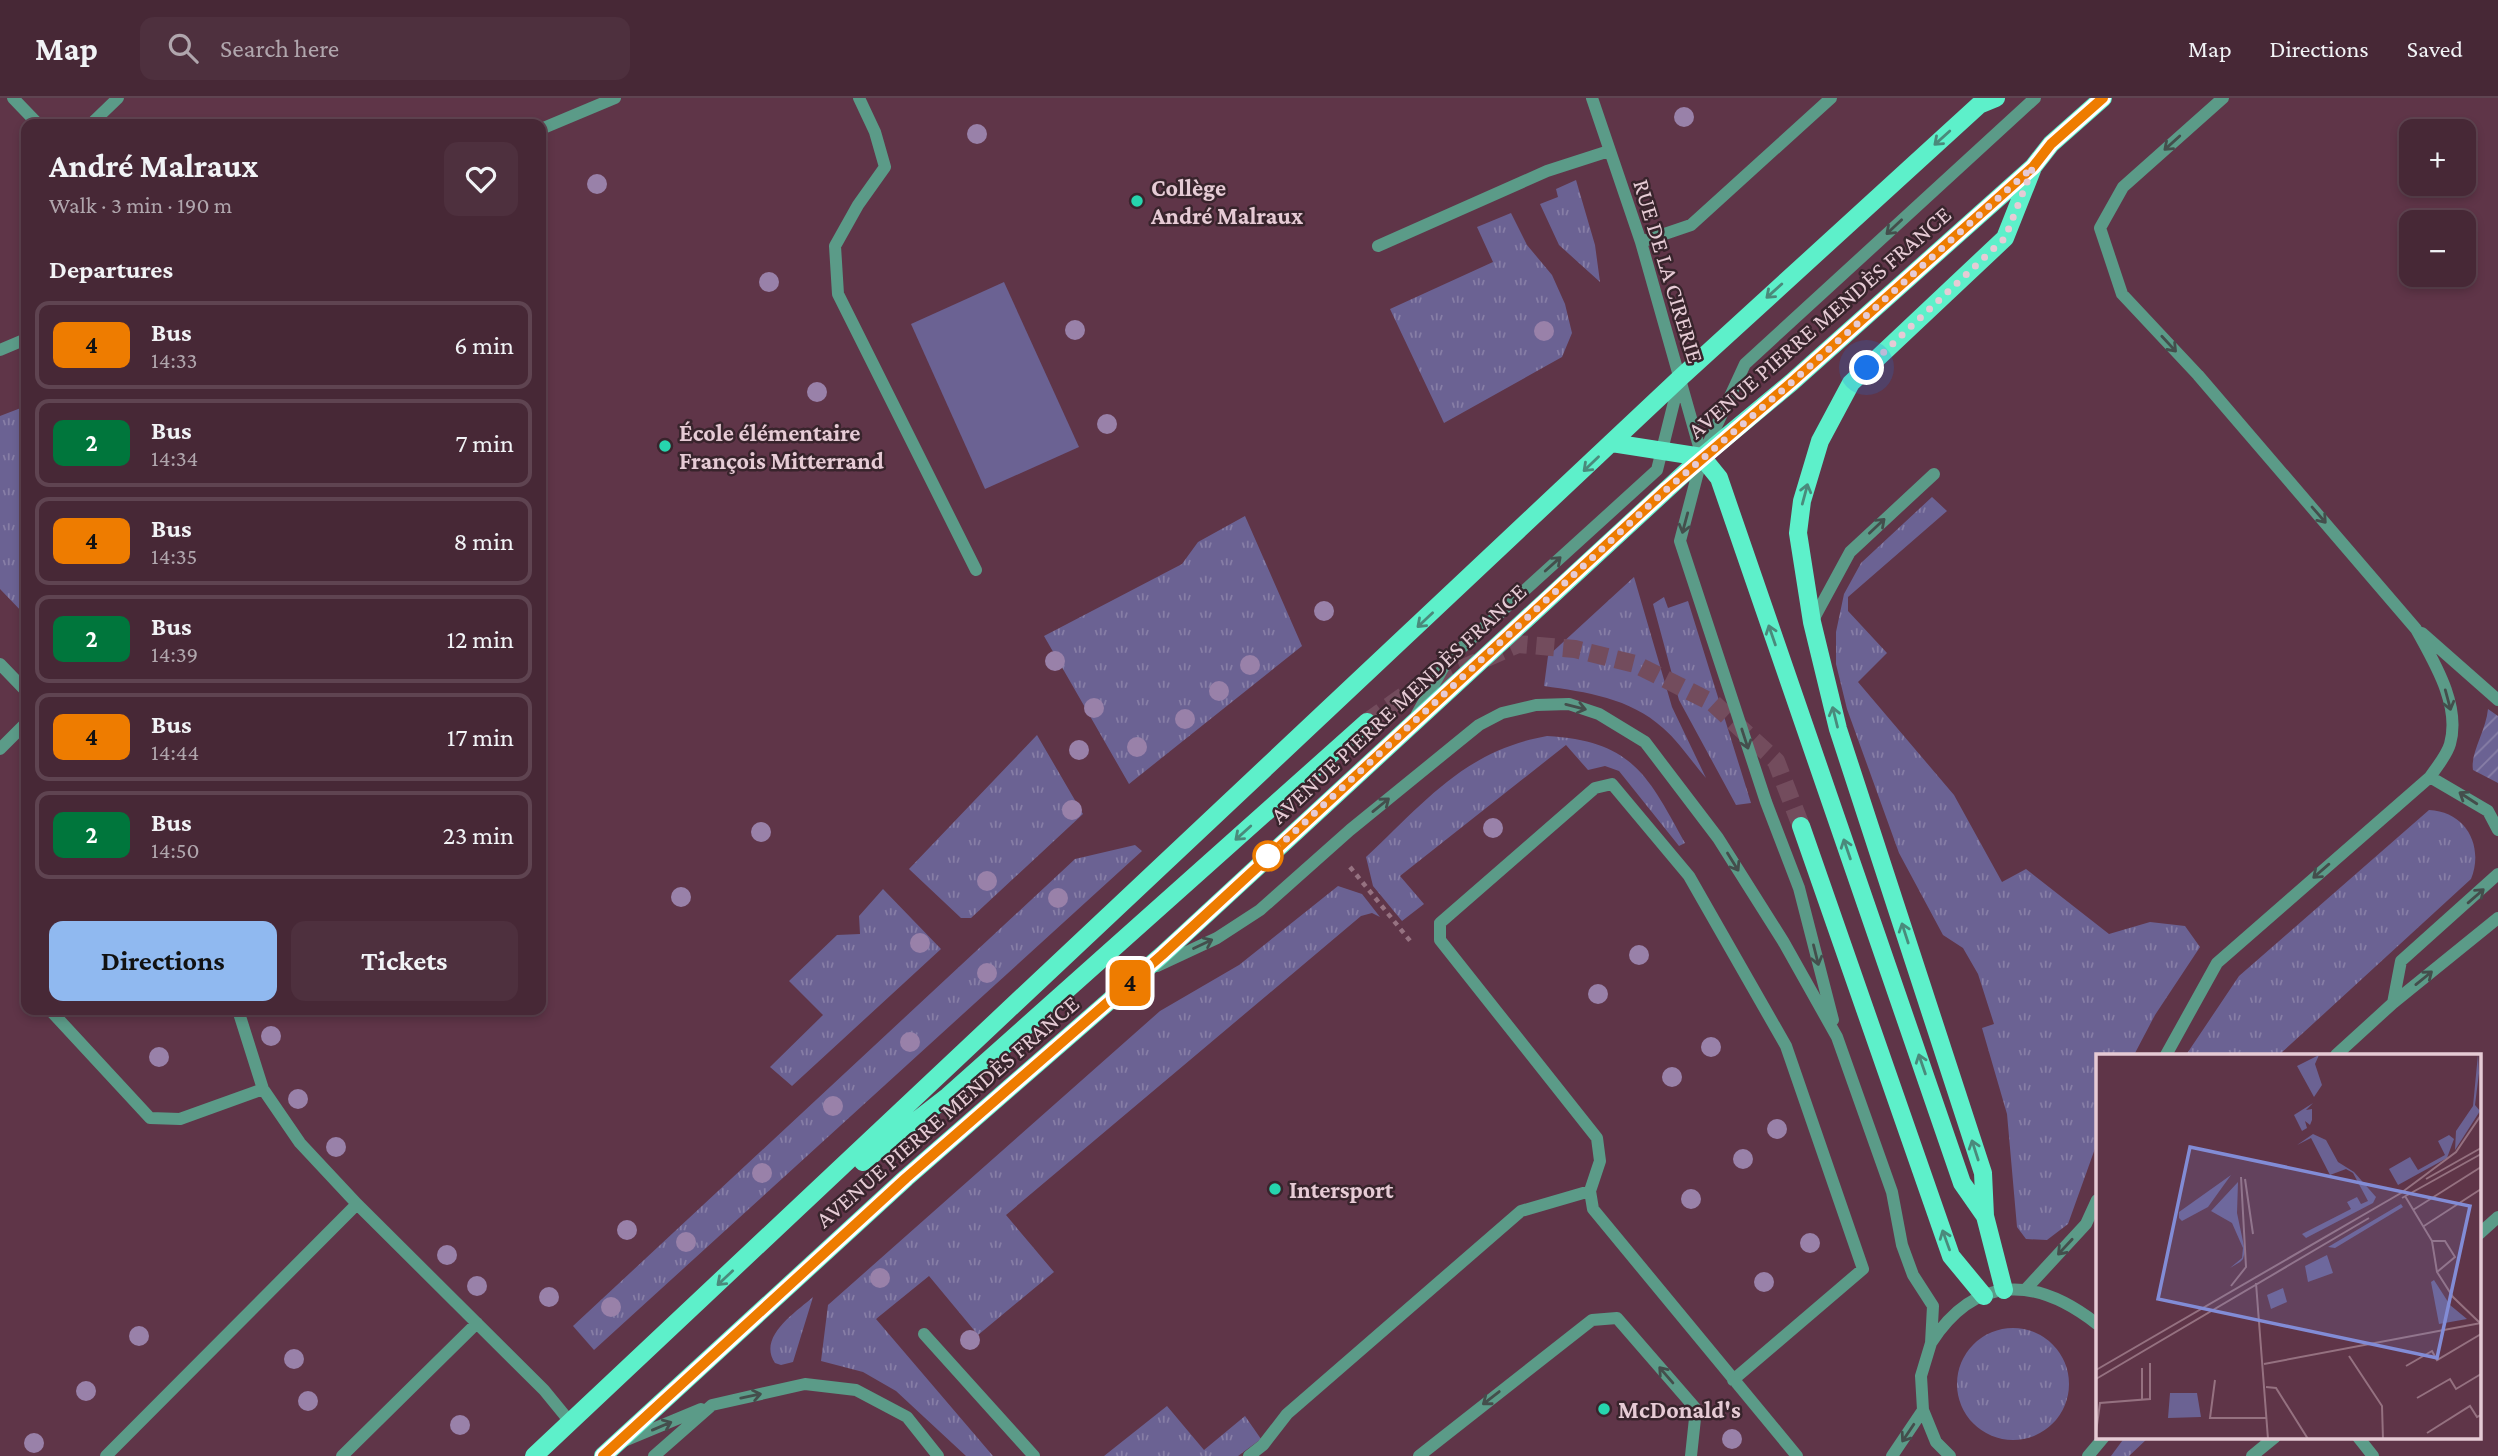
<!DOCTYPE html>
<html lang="en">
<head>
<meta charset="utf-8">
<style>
  body { margin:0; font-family:"Crimson Pro",serif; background:#4e303e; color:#f1f3f6; height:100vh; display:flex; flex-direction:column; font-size:26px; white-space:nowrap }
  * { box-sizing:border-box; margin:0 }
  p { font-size:23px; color:#b0a6ad }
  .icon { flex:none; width:38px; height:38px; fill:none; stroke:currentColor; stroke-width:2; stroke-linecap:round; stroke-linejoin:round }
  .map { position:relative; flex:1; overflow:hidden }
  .panel { position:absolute; left:21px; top:21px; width:525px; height:896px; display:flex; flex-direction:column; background:#472836; border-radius:14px; box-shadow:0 4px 10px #0003,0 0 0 2px #5f4451 }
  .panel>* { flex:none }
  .badge { padding:0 14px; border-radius:10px; font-size:24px; line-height:46px }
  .tools { position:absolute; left:2399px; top:21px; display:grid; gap:14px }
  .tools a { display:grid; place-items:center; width:77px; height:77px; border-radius:14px; background:#472836; box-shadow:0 4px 10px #0003,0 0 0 2px #5f4451; font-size:35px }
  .you { position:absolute; width:35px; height:35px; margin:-18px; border:5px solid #fff; border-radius:50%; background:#1a73e8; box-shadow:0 0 0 10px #1a73e833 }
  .map>.badge { position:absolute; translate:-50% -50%; box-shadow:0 0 0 4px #fff }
  h2 { padding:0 28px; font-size:26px; line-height:63px }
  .round { display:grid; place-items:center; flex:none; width:74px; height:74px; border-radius:14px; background:#4e303e }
  .overview { display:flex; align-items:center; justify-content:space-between; height:119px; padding:0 28px }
  h1 { font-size:33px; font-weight:700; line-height:52px }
  .action { display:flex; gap:14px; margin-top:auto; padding:14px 28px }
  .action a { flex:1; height:80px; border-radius:14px; background:#90b9f0; color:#111; font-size:28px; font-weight:700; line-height:80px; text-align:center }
  .action a+a { background:#4e303e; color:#f1f3f6 }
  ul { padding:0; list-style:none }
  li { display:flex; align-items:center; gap:21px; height:88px; margin:0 14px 10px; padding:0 14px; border:4px solid #5f4451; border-radius:14px }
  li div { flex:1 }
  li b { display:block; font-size:26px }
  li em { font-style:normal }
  li .badge { min-width:77px; font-weight:700; text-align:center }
  header { display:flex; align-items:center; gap:42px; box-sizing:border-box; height:98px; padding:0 35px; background:#472836; border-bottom:2px solid #5f4451 }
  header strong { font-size:33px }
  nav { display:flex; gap:38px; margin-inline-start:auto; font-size:24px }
  .search { width:490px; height:63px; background:#4e303e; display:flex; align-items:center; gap:18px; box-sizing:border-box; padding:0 24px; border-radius:14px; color:#b0a6ad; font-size:26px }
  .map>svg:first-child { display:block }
  .grass { fill:url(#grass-tufts) }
  .garden { fill:url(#garden-furrows) }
  .pitch { fill:#6b6293 }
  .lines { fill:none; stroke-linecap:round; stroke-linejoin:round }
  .major-tunnel { stroke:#734c5d; stroke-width:18; stroke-dasharray:18 9; stroke-linecap:butt }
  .path { stroke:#967281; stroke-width:4.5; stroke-dasharray:5 5; stroke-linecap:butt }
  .minor { stroke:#5b9b88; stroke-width:12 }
  .major { stroke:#5df0ca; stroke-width:18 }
  .tree { fill:#9981a9 }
  .oneway { stroke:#4a8a7b }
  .oneway2 { stroke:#444e4c }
  .line-casing { stroke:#fff; stroke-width:16 }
  .line { stroke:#ee7c00; stroke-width:10 }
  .walk { stroke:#e6cbd5; stroke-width:7; stroke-dasharray:0 12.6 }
  .poi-dot { fill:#26d5ae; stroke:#38242c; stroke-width:2.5 }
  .stop-dot { fill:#fff; stroke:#ee7c00; stroke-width:3.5 }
  .labels { text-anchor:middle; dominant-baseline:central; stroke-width:5; stroke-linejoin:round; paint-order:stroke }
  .poi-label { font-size:24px; font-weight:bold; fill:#e6cbd5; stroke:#38242c; text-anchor:start }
  .street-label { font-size:24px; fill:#e6cbd5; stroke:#38242c }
  .inset-road { fill:none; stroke:#957180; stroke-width:2 }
  .view { fill:#828cd6; fill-opacity:0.15; stroke:#828cd6; stroke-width:3.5 }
  .inset-edge { fill:none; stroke:#e6cbd5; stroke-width:3.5 }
</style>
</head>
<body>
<header>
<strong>Map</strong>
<div class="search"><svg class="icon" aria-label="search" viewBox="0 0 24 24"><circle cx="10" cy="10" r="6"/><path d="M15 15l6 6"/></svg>Search here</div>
<nav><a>Map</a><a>Directions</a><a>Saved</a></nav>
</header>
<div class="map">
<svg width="2498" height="1358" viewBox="0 0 2498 1358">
  <defs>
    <pattern id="grass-tufts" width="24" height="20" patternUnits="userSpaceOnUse" patternTransform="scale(1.75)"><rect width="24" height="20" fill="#6b6293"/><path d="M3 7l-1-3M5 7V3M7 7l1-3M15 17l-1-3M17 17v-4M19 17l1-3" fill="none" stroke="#877ea6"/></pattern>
    <pattern id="garden-furrows" width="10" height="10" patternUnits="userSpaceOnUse" patternTransform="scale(1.75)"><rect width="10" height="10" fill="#6b6293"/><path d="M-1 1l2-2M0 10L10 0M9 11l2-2" fill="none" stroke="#877ea6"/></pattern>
  </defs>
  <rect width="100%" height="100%" fill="#5f3548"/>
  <!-- grass -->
  <path class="grass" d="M 1576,82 L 1595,147 L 1600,184 L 1559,147 L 1540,106 L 1558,99 L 1556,91 Z
    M 1511,115 L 1527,147 L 1552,177 L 1565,206 L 1572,235 L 1562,259 L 1444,325 L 1390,211 L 1493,164 L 1477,129 Z
    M 26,308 L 26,518 L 0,491 L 0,318 Z
    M 1932,399 L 1947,413 L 1848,499 L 1848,513 L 1887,555 L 1858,584 L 1954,697 L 2002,784 L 2026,771 L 2109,836 L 2150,824 L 2185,828 L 2200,849 L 2155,917 L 2134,957 L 2097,957 L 2097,1045 L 2068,1126 L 2047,1142 L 2026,1141 L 2017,1129 L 2007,1016 L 1982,930 L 1994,926 L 1978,876 L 1963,850 L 1943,837 L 1899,755 L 1847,611 L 1836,566 L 1836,534 L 1844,496 L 1861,465 Z
    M 1245,418 L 1302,548 L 1129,686 L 1044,538 L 1182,466 L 1198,444 Z
    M 1634,479 L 1672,609 L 1706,680 C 1692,664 1679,644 1663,630 C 1630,600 1586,594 1544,588 L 1548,558 Z
    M 1664,499 L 1668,510 L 1688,503 L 1751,705 L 1736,707 L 1679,602 L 1653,506 Z
    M 1037,637 L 1083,716 L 971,820 L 961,820 L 909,771 Z
    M 1547,638 C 1632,643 1647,676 1685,745 L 1679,748 L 1619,673 L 1605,668 L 1588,672 L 1566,647 L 1400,778 L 1424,806 L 1402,823 L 1373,788 L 1366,759 C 1425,704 1464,653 1547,638 Z
    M 2429,712 C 2467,714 2484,749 2471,781 L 2279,957 L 2186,957 L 2239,878 Z
    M 1135,747 L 1142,753 L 594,1252 L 573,1228 L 1075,761 Z
    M 1338,788 L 1362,796 L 1380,819 L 1372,815 L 1361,818 L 1006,1117 L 1054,1174 L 978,1237 L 929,1178 L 876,1221 L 993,1358 L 966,1358 L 896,1293 L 863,1274 L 821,1263 L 828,1207 L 1160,913 L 1239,867 Z
    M 883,791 L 941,851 L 792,988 L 770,969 L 823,917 L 789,883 L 837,837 L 860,836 L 859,818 Z
    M 813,1199 L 793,1264 L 781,1267 L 775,1265 C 757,1239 796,1214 813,1199 Z
    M1957 1286a56 56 0 1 1 112 0a56 56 0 1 1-112 0Z
    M 1167,1308 L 1204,1352 L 1245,1318 L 1261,1341 L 1238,1358 L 1104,1358 Z
    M 2125,1339 L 2149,1339 L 2129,1358 L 2111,1358 Z"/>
  <!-- garden -->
  <path class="garden" d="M 2488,611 L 2498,618 L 2498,685 L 2473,672 C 2470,655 2486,633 2488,611 Z"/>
  <!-- pitch -->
  <path class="pitch" d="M 1004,184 L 1079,349 L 985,391 L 911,226 Z"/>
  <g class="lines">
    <!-- major-tunnel -->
    <path class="major-tunnel" d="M 1367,624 L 1409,594 L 1518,546 L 1575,551 L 1635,566 L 1713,605 L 1776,663 L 1801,728"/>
    <!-- path -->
    <path class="path" d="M 1350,769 L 1411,844"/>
    <!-- minor -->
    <path class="minor" d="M 13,0 L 38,26
      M 859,0 L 875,34 L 885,69 L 858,107 L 835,148 L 838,196 L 976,472
      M 1592,0 L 1641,144 L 1702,359
      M 91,26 L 118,0
      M 541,31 L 615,0
      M 1641,144 L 1691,127 L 1831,0
      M 1378,148 L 1547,73 L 1609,53
      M 0,252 L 26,241
      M 1812,524 L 1850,454 L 1934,376
      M 2422,535 L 2498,602
      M 0,566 L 26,593
      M 1417,616 L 1447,563 L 1657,372 L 1680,280
      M 0,651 L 26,625
      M 2430,679 L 2488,713 L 2498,732
      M 1157,868 L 1217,840 L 1260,812 L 1350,732 L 1479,627 L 1502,615 L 1536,607 L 1569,606 L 1599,616 L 1645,644 L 1718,740 L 1783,843 L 1837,939 L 1892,1094 L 1902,1147 L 1913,1177 L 1933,1208 L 1931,1245 L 1921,1278 L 1923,1312 L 1936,1344 L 1950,1358
      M 2393,905 L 2401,863 L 2498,776
      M 50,912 L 150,1020 L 180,1021 L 263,991
      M 238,912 L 263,991 L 300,1045 L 357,1106 L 544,1292 L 571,1325
      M 1833,922 L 1799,790 L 1766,704 L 1680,443 L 1702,359 L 1745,266 L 2035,0
      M 2166,957 L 2217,865 L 2430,679 C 2436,670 2447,657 2450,646 C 2461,607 2434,564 2416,531 L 2198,277 L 2122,196 L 2100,130 L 2123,89 L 2223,0
      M 2336,957 L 2393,905 L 2498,820
      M 2479,1136 L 2498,1119
      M 2026,1191 L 2086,1126 L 2097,1102
      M 924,1236 L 1034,1358
      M 1931,1245 C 1976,1175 2037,1179 2097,1226
      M 1733,1282 L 1863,1171 L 1786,948 L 1689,778 L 1612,686 L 1595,690 L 1440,825 L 1440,842 L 1597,1040 L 1600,1063 L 1590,1093 L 1593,1111 L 1797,1358
      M 2358,1339 L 2373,1358
      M 624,1343 L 701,1311
      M 106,1358 L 357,1106
      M 342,1358 L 477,1225
      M 654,1358 L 712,1307 L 805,1286 L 856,1292 L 907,1319 L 938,1358
      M 1249,1358 L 1263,1347 L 1287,1316 L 1521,1113 L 1590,1093
      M 1419,1358 L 1592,1222 L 1617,1220 L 1696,1311 L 1691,1358
      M 1892,1358 L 1923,1312
      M 2088,1358 L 2104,1339
      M 2252,1358 L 2275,1339"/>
    <!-- major -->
    <path class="major" d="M 1612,345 L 1702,359 L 1719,380 L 1962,1085 L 1985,1118
      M 1801,728 L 1951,1158 L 1984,1198
      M 863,1064 L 948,998 L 1367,624
      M 2004,1192 L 1985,1118 L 1983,1075 L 1838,631 L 1812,524 L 1798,435 L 1802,403 L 1820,343 L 1851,285 L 2005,140 L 2032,72
      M 534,1358 L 1680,280 L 1979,7 L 1996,0
      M 603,1358 L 906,1080 L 1162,857 L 1702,359 L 1792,284 L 2033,69 L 2051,46 L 2103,0"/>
  </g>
  <!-- trees -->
  <g class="tree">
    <circle cx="1684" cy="19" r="10"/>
    <circle cx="977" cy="36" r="10"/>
    <circle cx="597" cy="86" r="10"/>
    <circle cx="769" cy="184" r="10"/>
    <circle cx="1075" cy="232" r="10"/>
    <circle cx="1544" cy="233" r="10"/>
    <circle cx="817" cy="294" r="10"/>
    <circle cx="1107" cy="326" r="10"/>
    <circle cx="1324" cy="513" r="10"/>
    <circle cx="1055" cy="563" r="10"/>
    <circle cx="1250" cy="567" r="10"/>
    <circle cx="1219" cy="593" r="10"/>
    <circle cx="1094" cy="610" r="10"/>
    <circle cx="1185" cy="621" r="10"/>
    <circle cx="1137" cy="649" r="10"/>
    <circle cx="1079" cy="652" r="10"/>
    <circle cx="1072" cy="712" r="10"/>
    <circle cx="1493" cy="730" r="10"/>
    <circle cx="761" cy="734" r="10"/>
    <circle cx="987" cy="783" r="10"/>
    <circle cx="681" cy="799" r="10"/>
    <circle cx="1058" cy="800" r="10"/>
    <circle cx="920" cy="845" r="10"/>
    <circle cx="1639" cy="857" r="10"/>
    <circle cx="987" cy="875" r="10"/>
    <circle cx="1598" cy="896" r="10"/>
    <circle cx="271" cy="938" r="10"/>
    <circle cx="910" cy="944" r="10"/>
    <circle cx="1711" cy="949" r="10"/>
    <circle cx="159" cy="959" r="10"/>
    <circle cx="1672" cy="979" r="10"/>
    <circle cx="298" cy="1001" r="10"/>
    <circle cx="833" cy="1008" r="10"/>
    <circle cx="1777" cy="1031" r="10"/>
    <circle cx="336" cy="1049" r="10"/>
    <circle cx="1743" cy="1061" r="10"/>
    <circle cx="762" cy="1075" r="10"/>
    <circle cx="1691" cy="1101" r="10"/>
    <circle cx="627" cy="1132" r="10"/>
    <circle cx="686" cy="1144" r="10"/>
    <circle cx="1810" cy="1145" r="10"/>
    <circle cx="447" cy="1157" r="10"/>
    <circle cx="880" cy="1180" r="10"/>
    <circle cx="1764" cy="1184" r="10"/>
    <circle cx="477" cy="1188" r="10"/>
    <circle cx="549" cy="1199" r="10"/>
    <circle cx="611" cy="1209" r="10"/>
    <circle cx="139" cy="1238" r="10"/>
    <circle cx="970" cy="1242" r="10"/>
    <circle cx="294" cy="1261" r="10"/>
    <circle cx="86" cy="1293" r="10"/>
    <circle cx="308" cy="1303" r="10"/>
    <circle cx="460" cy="1327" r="10"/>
    <circle cx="1732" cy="1341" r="10"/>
    <circle cx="34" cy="1345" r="10"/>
  </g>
  <!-- one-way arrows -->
  <defs><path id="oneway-shaft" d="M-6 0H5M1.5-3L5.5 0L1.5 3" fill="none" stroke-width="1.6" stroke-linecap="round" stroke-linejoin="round" transform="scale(1.75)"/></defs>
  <g class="oneway">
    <use href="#oneway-shaft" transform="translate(1942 40) rotate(138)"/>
    <use href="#oneway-shaft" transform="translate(1774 193) rotate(138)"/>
    <use href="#oneway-shaft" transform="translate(1591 366) rotate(136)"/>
    <use href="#oneway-shaft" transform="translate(1805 396) rotate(-75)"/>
    <use href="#oneway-shaft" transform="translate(1425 522) rotate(137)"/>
    <use href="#oneway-shaft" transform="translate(1772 537) rotate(-109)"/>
    <use href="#oneway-shaft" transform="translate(1835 619) rotate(-104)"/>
    <use href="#oneway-shaft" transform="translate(1243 735) rotate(138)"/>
    <use href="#oneway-shaft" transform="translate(1847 751) rotate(-109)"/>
    <use href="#oneway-shaft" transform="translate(1905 835) rotate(-108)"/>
    <use href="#oneway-shaft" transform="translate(1922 966) rotate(-109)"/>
    <use href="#oneway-shaft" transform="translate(1975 1052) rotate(-108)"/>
    <use href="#oneway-shaft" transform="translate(1946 1142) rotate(-110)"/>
    <use href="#oneway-shaft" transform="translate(725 1180) rotate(137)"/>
  </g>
  <g class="oneway2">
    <use href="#oneway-shaft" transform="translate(2172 45) rotate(138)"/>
    <use href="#oneway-shaft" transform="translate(1894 129) rotate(137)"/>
    <use href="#oneway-shaft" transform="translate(2169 246) rotate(47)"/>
    <use href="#oneway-shaft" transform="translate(2319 417) rotate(49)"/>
    <use href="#oneway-shaft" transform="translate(1685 425) rotate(105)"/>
    <use href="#oneway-shaft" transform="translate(1877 428) rotate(-43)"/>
    <use href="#oneway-shaft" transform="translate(1553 466) rotate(-42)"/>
    <use href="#oneway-shaft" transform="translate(2448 602) rotate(75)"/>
    <use href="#oneway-shaft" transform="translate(1576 609) rotate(14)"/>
    <use href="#oneway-shaft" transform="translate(1745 641) rotate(72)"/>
    <use href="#oneway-shaft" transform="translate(2468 700) rotate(-147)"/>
    <use href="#oneway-shaft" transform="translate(1381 707) rotate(-39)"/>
    <use href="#oneway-shaft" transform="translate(1733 764) rotate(58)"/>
    <use href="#oneway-shaft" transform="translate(2321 773) rotate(139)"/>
    <use href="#oneway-shaft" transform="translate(2476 798) rotate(-41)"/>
    <use href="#oneway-shaft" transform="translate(1203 846) rotate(-25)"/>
    <use href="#oneway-shaft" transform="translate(1816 857) rotate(76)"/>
    <use href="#oneway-shaft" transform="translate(2424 880) rotate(-39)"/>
    <use href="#oneway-shaft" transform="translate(2065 1149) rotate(133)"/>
    <use href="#oneway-shaft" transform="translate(1666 1277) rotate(-131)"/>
    <use href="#oneway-shaft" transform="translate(751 1298) rotate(-12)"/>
    <use href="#oneway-shaft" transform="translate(1491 1300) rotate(142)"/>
    <use href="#oneway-shaft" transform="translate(662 1328) rotate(-23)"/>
    <use href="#oneway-shaft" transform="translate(1908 1335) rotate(124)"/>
  </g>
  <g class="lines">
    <!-- line casing -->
    <g class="line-casing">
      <path id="line" d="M 603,1358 L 906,1080 L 1162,857 L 1667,391 L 1792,284 L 2033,69 L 2051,46 L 2103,0"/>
    </g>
    <!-- line -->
    <use href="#line" class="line"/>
    <!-- walk -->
    <path class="walk" d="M 1268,758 L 1667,391 L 1792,284 L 2033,69 L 2005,140 L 1867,270"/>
  </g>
  <!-- markers -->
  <g class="poi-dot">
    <circle cx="1137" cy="103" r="7"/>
    <circle cx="665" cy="348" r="7"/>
    <circle cx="1275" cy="1091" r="7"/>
    <circle cx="1604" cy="1311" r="7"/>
  </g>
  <circle class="stop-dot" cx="1268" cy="758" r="14"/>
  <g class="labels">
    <!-- poi labels -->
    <g class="poi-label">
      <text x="1151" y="89">Collège<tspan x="1151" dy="28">André Malraux</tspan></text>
      <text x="679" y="334">École élémentaire<tspan x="679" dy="28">François Mitterrand</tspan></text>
      <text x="1289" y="1091">Intersport</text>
      <text x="1618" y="1311">McDonald's</text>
    </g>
    <!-- street labels -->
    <g class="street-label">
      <text transform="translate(1669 173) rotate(73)">RUE DE LA CIRERIE</text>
      <text transform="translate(1819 224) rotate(-41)">AVENUE PIERRE MENDÈS FRANCE</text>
      <text transform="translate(1398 605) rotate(-43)">AVENUE PIERRE MENDÈS FRANCE</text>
      <text transform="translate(947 1013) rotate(-41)">AVENUE PIERRE MENDÈS FRANCE</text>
    </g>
  </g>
  <!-- overview -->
  <g transform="translate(2096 956)">
    <rect width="385" height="385" fill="#5f3548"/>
    <path d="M 382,0 L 383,19 L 379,51 L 384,57 L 359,96 L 360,77 L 377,52 ZM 223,1 L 219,10 L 226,31 L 218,43 L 201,12 ZM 217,49 L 210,56 L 216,55 L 216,66 L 214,71 L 209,67 L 211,74 L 206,77 L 198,61 ZM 217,80 L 230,86 L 242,108 L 258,118 L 280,143 L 277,149 L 210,184 L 206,180 L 255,155 L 251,148 L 261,143 L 265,150 L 272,147 L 257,119 L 250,115 L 234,121 L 215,84 L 201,91 ZM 353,81 L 358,85 L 351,104 L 302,131 L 293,115 L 314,103 L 322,116 L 349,101 L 342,87 ZM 135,121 L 112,153 L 86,167 L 83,164 L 83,158 ZM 142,128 L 141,159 L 149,197 L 147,205 L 144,208 L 134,214 L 146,204 L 147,194 L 136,169 L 115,157 ZM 305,150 L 307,153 L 239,194 L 232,193 ZM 231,201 L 237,219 L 212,228 L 209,212 ZM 338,226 L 354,251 L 371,265 L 343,270 L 335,228 ZM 187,234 L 191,248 L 175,255 L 171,241 ZM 74,339 L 101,339 L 105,363 L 72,364 Z" fill="#6b6293"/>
    <path class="inset-road" d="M 149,125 L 157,180M 330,125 L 385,94M 309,142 L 336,187 L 341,218 L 357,243 L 384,269M 306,144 L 385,100M 317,156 L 385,113M 328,172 L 385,135M 336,187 L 349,187 L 359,203 L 341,218M 160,229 L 172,385M 135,232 L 150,213 L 145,123M 253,302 L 286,352 L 287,385M 168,310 L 385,269M 310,312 L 336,297 L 341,306 L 385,280M 46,314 L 46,345M 0,316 L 305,139 L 360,98 L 385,61M 0,325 L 273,164M 119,326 L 114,364 L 171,364M 170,333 L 180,334 L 212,385M 321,344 L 354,325 L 360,335 L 385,320M 0,378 L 4,349 L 54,345 L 54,309M 331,379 L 374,352 L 381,363 L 385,361"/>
    <path class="view" d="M 94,93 L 374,152 L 341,304 L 62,245 Z"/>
    <rect width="385" height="385" class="inset-edge"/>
  </g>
</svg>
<div class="tools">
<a>+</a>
<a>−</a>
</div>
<div class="you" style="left:1867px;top:270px"></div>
<b class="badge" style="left:1130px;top:885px;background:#ee7c00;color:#111">4</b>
<section class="panel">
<div class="overview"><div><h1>André Malraux</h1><p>Walk · 3 min · 190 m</p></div><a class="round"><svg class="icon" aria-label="heart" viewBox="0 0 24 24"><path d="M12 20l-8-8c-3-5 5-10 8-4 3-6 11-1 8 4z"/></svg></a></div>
<h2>Departures</h2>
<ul>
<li><span class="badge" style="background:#ee7c00;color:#111">4</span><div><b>Bus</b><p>14:33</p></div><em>6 min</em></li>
<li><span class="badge" style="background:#00763c;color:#fff">2</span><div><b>Bus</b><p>14:34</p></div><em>7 min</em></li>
<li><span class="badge" style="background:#ee7c00;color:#111">4</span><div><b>Bus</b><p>14:35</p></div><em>8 min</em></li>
<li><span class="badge" style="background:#00763c;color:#fff">2</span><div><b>Bus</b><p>14:39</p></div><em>12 min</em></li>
<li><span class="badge" style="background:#ee7c00;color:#111">4</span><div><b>Bus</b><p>14:44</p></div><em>17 min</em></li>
<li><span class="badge" style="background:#00763c;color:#fff">2</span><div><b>Bus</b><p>14:50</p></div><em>23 min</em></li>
</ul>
<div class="action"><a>Directions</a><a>Tickets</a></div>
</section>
</div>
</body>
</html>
